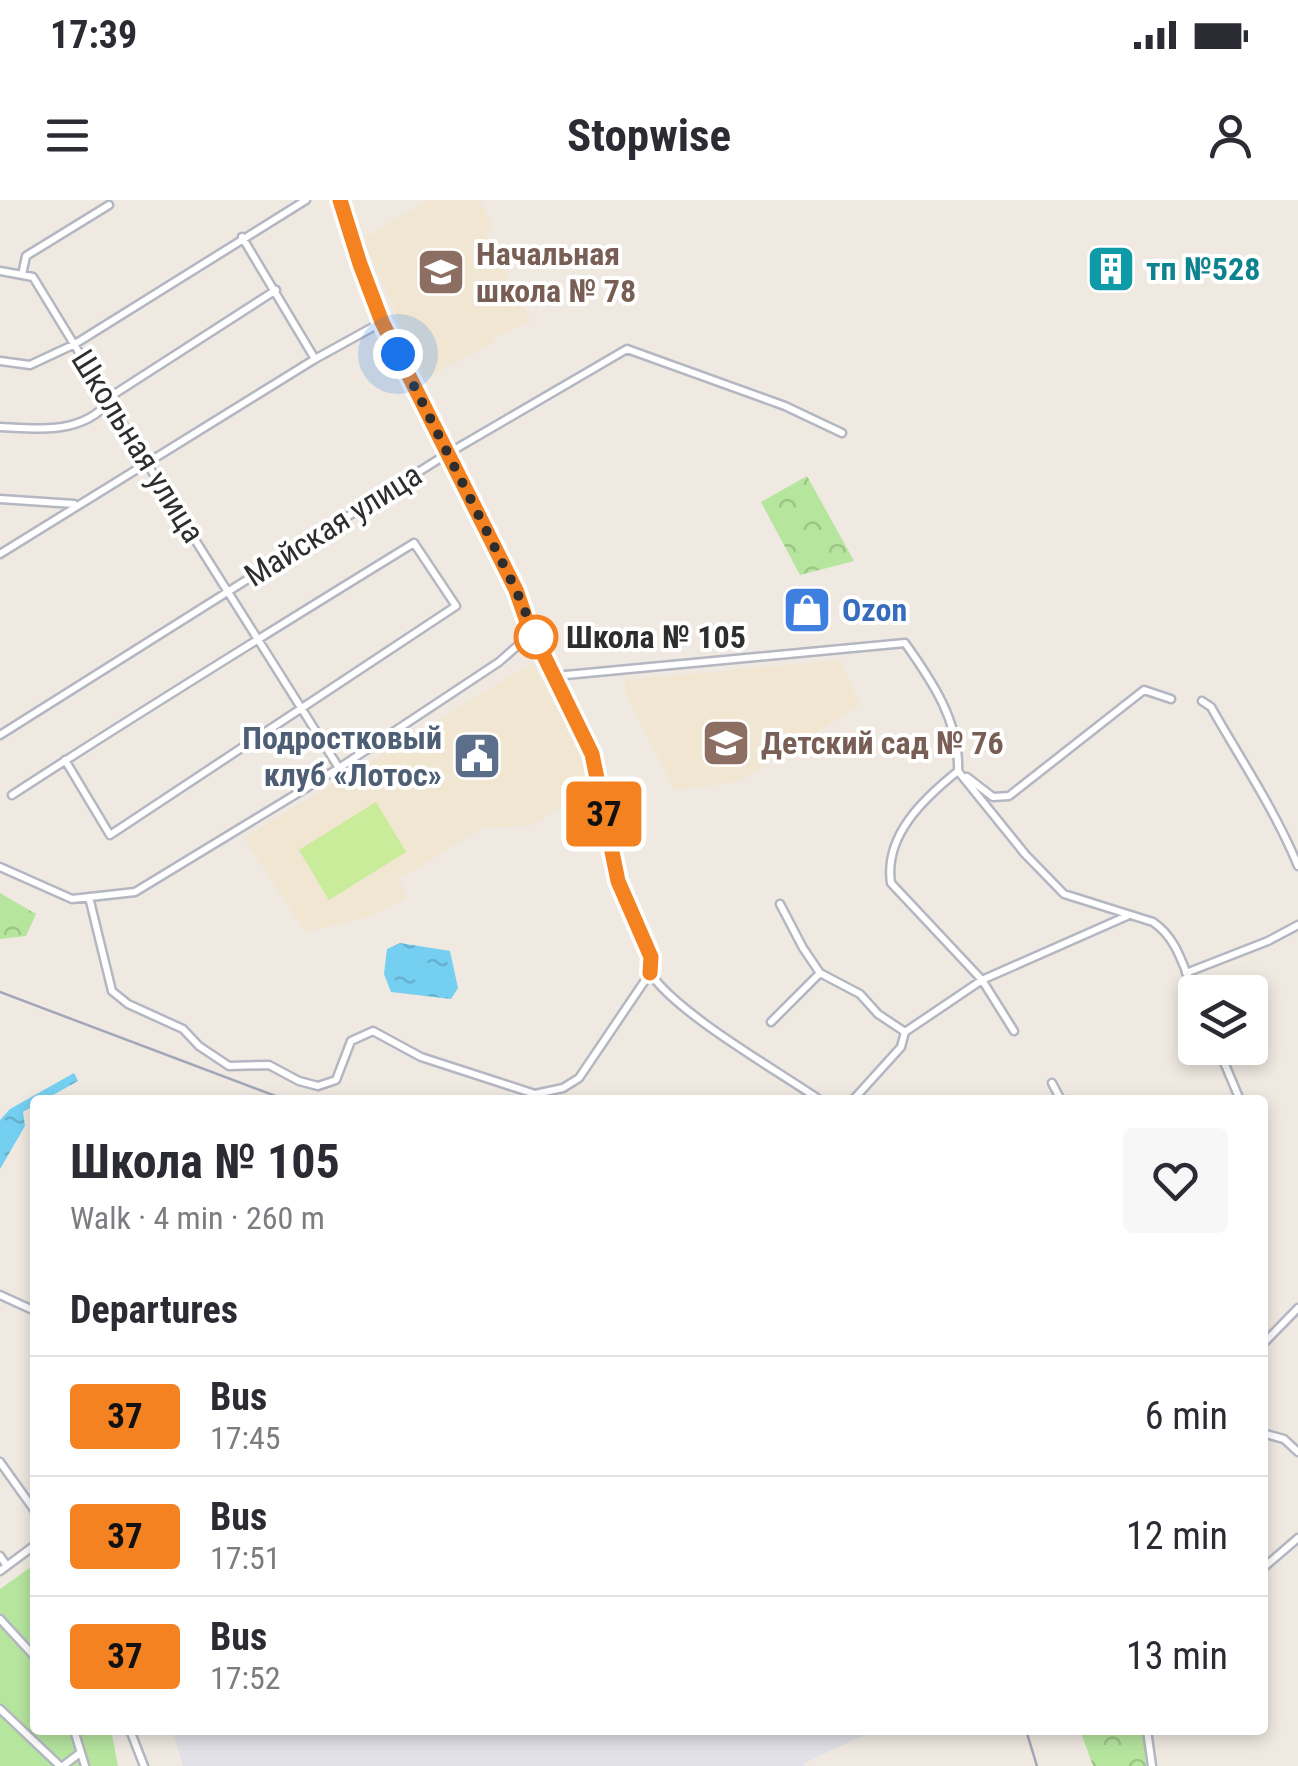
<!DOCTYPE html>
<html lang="en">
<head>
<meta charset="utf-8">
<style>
  body { margin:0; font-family:"Roboto Condensed",sans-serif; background:#f7f7f7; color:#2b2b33; height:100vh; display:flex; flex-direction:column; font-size:38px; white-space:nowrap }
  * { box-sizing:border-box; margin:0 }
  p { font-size:32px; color:#7c7c81 }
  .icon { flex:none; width:55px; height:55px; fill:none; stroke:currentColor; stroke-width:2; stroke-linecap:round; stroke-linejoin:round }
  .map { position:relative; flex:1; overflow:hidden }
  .sheet { position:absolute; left:30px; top:895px; width:1238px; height:640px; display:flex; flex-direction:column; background:#fff; border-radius:10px; box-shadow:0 5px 15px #0003 }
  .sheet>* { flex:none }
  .badge { padding:0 20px; border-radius:8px; font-size:35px; line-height:65px }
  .tools { position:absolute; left:1178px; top:775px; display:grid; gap:20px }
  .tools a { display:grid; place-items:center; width:90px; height:90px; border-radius:10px; background:#fff; box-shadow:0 5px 15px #0003; font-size:50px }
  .you { position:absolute; width:50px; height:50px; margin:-25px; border:8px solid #fff; border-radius:50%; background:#1a73e8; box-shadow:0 0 0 15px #1a73e833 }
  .map>.badge { position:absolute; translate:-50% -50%; box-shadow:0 0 0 5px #fff }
  h2 { padding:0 40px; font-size:38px; line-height:90px }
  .round { display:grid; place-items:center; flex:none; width:105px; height:105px; border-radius:10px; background:#f7f7f7 }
  .overview { display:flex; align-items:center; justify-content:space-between; height:170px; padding:0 40px }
  h1 { font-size:48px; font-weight:700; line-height:75px }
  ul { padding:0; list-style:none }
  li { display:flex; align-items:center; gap:30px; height:120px; padding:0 40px; border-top:2px solid #e1e1e2 }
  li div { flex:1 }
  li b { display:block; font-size:38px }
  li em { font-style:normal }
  li .badge { min-width:110px; font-weight:700; text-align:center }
  .status { display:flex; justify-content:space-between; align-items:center; height:70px; padding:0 50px; background:#fff; direction:ltr }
  .status svg { height:28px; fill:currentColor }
  header { display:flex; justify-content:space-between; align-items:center; height:130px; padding:0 40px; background:#fff; font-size:45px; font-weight:700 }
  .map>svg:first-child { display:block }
  .industrial { fill:#e3e1e8 }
  .education { fill:#f0e6d1 }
  .forest { fill:url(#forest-crowns) }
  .garden { fill:#b6e59e }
  .pitch { fill:#c9ec9a }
  .water { fill:url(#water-ripples) }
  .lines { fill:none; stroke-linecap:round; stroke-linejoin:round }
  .street-casing { stroke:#b4b7c1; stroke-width:11 }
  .street { stroke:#fff; stroke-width:6 }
  .rail { stroke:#a3a6b8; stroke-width:2.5 }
  .line-casing { stroke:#fff; stroke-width:22 }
  .line { stroke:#f58220; stroke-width:15 }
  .walk { stroke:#2e2e2e; stroke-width:10; stroke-dasharray:0 18 }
  .stop-dot { fill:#fff; stroke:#f58220; stroke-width:5 }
  .labels { text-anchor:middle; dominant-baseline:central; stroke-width:8; stroke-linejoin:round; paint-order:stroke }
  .education-label { font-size:32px; font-weight:bold; fill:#785e54; stroke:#fff; text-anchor:start }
  .culture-label { font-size:32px; font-weight:bold; fill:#0d838f; stroke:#fff; text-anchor:start }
  .street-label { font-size:32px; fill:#2e2e2e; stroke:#fff }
  .shop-label { font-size:32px; font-weight:bold; fill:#366cbe; stroke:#fff; text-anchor:start }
  .stop-label { font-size:32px; font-weight:bold; fill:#2e2e2e; stroke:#fff; text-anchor:start }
  .service-label { font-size:32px; font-weight:bold; fill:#4e5e75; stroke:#fff; text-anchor:end }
</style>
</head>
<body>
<div class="status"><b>17:39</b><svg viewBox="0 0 49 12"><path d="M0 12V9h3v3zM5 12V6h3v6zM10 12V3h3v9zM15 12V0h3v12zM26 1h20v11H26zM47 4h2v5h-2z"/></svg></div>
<header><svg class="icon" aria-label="menu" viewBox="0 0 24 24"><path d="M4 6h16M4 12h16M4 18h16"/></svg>Stopwise<svg class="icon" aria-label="person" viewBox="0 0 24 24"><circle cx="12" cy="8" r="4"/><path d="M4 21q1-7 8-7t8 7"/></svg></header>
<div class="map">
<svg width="1298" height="1566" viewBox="0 0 1298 1566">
  <defs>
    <pattern id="forest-crowns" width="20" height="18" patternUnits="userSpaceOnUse" patternTransform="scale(2.5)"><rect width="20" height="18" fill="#b6e59e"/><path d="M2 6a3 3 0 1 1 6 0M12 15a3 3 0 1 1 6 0" fill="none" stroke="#9dc588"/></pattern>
    <pattern id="water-ripples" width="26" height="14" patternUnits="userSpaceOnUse" patternTransform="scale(2.5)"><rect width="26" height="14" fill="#75cff0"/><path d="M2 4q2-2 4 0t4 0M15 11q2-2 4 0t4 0" fill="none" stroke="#66b2ce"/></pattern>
  </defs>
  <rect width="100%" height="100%" fill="#efe9e1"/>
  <!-- industrial -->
  <path class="industrial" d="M 172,1530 L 875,1530 L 804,1563 L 804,1566 L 183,1566 Z"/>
  <!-- education -->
  <path class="education" d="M 428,0 L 479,0 L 493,27 L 486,33 L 531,121 L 493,138 L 495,142 L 426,178 L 363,39 Z
    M 840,460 L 860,505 L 740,581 L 675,590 L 625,493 L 625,480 Z
    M 532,463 L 581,552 L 586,590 L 533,625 L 482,628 L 399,679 L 407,698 L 368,717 L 305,732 L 244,638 Z"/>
  <!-- forest -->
  <path class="forest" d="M 807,276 L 854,361 L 800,375 L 761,302 Z
    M 0,693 L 36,714 L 26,736 L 0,739 Z
    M 1080,1530 L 1144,1530 L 1146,1566 L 1093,1566 Z"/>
  <!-- garden -->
  <path class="garden" d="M 35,1364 L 35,1530 L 111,1530 L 118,1566 L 0,1566 L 0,1389 Z"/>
  <!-- pitch -->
  <path class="pitch" d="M 376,602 L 406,652 L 329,700 L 299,650 Z"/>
  <!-- water -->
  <path class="water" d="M 400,743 L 450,751 L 458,788 L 451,799 L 391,792 L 384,774 L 387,749 Z
    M 74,873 L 78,881 L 44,900 L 35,900 L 35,905 L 23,912 L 25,926 L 0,969 L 0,920 L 10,909 Z"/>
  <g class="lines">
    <!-- street casing -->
    <g class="street-casing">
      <path id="street" d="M 347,25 L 382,122 L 517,390 L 526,419 L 592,553 L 617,681 L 651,757 L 650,773
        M 242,37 L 315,159
        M 0,71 L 33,77 L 146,262 L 339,568
        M 22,75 L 26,56 L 109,5
        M 0,161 L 30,165 L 75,144 L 306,0
        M 0,227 C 44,229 88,235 116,193 L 276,90
        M 0,299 L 74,304
        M 0,354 L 315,159 L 382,122
        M 555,476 L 905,443 C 932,481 960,522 958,571 L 1025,654 L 1064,694 L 1153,722 C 1178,739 1183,767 1195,794
        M 1202,501 L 1211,507 C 1241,560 1275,610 1298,666
        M 0,535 L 447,254 L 627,149 L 785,206 L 842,233
        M 958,571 C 923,599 884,636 891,683 L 982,780 L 1014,831
        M 967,577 L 993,597 L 1009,596 L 1144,490 L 1171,499
        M 12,595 C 144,509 279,426 414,343 L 456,406 L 110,635 L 65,560
        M 0,667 L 72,699 L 135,692 L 339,568 L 499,462 L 533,432
        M 89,697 L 112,791 L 128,804 L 183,829 L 199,846 L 229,866 L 269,865 L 299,881 L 318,886 L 336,880 L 351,841 L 373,831 L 421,857 L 535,894 L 563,888 L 579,878 L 650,773
        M 780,704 L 803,748 L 820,773 L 860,794 L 878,814 L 905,832
        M 650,773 C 679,815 775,869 820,900
        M 1186,773 L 1268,741 L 1298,725
        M 771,822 L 820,773
        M 1218,848 L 1240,900
        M 1052,883 L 1061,900
        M 853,900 L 901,847 L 905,832 L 982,780 L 1127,716
        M 0,1095 L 35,1111
        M 1262,1145 L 1298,1108
        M 1262,1233 L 1284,1239 L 1298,1252
        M 0,1262 L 35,1311
        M 0,1356 L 7,1366
        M 1262,1369 L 1298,1338
        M 0,1371 L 35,1345
        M 0,1419 L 35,1457
        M 0,1509 L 60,1566
        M 74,1530 L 85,1566
        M 130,1530 L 144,1566
        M 1147,1530 L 1152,1566
        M 63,1566 L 80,1553"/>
    </g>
    <!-- street -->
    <use href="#street" class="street"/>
    <!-- rail -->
    <path class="rail" d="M 0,792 L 286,900
      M 1026,1530 L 1037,1566"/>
  </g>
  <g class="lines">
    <!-- line casing -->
    <g class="line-casing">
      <path id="line" d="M 340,0 L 360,64 L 382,122 L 516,390 L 526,419 L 592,554 L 618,681 L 651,757 L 650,773"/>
    </g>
    <!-- line -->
    <use href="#line" class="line"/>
    <!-- walk -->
    <path class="walk" d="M 398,154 L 516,390 L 536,437"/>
  </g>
  <!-- icons -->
  <defs>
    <g id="building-square" transform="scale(2.5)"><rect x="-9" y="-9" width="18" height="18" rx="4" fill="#0f9aa8" stroke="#fff"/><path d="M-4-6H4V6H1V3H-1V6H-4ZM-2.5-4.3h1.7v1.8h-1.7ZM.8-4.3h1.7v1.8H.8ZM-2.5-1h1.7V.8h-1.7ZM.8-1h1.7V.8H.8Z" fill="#fff"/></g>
    <g id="school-square" transform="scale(2.5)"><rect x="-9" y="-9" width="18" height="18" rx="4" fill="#8d6e63" stroke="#fff"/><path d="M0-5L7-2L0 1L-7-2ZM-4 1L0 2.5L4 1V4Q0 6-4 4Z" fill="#fff"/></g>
    <g id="shop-square" transform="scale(2.5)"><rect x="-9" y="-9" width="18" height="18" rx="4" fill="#3f7fe0" stroke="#fff"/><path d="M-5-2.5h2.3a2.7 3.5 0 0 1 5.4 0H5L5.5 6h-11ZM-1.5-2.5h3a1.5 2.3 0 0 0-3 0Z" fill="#fff"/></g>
    <g id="civic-square" transform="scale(2.5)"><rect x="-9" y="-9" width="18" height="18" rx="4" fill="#5c6f8a" stroke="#fff"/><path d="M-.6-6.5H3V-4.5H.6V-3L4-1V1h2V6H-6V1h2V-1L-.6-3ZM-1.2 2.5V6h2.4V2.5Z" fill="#fff"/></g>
  </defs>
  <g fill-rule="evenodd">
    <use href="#building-square" x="1111" y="69"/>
    <use href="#school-square" x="441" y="72"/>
    <use href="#shop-square" x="807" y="410"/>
    <use href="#school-square" x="726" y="543"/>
    <use href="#civic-square" x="477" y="556"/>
  </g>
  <!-- markers -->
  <circle class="stop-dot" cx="536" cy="437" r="20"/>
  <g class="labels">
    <!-- education labels -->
    <g class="education-label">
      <text x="476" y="54">Начальная<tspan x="476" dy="37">школа № 78</tspan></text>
      <text x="761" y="543">Детский сад № 76</text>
    </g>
    <!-- culture labels -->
    <g class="culture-label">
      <text x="1146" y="69">тп №528</text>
    </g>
    <!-- street labels -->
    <g class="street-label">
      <text transform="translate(138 246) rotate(58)">Школьная улица</text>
      <text transform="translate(333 325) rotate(-32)">Майская улица</text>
    </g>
    <!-- shop labels -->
    <g class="shop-label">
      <text x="842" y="410">Ozon</text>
    </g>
    <!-- stop labels -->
    <g class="stop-label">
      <text x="566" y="437">Школа № 105</text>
    </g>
    <!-- service labels -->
    <g class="service-label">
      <text x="442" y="538">Подростковый<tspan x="442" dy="37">клуб «Лотос»</tspan></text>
    </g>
  </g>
</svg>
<div class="tools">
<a><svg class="icon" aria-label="layers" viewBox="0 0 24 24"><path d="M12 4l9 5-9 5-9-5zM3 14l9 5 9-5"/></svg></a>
</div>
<div class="you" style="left:398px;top:154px"></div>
<b class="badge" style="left:604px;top:614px;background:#f58220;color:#111">37</b>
<section class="sheet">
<div class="overview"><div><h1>Школа № 105</h1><p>Walk · 4 min · 260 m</p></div><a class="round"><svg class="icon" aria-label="heart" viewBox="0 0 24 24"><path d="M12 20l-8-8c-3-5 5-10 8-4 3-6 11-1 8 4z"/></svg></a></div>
<h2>Departures</h2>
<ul>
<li><span class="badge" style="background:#f58220;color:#111">37</span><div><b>Bus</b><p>17:45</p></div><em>6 min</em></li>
<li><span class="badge" style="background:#f58220;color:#111">37</span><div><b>Bus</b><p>17:51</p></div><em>12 min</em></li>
<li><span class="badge" style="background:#f58220;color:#111">37</span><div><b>Bus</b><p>17:52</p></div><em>13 min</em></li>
</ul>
</section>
</div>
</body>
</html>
